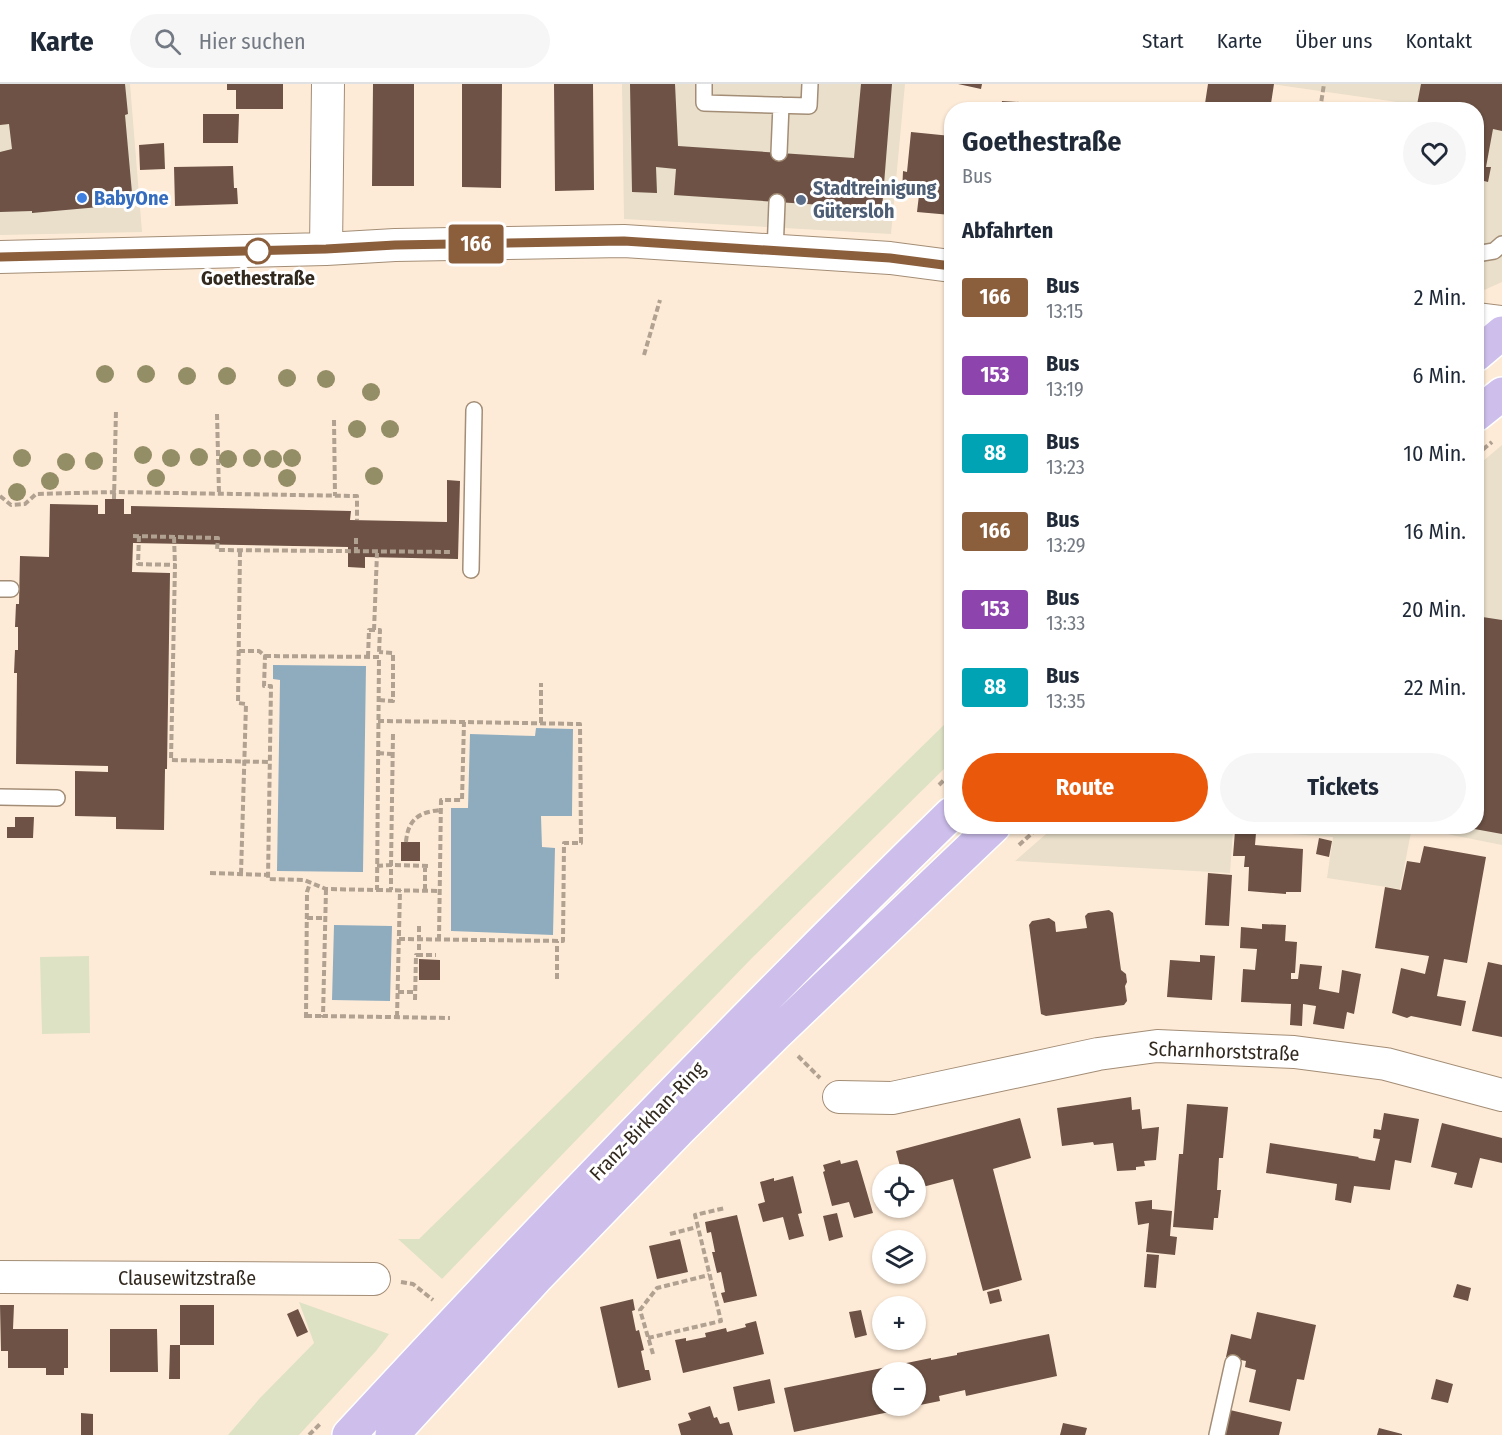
<!DOCTYPE html>
<html lang="de">
<head>
<meta charset="utf-8">
<style>
  body { margin:0; font-family:"Fira Sans Condensed",sans-serif; background:#f6f6f7; color:#1f2937; height:100vh; display:flex; flex-direction:column; font-size:22px; white-space:nowrap }
  * { box-sizing:border-box; margin:0 }
  p { font-size:20px; color:#747a83 }
  .icon { flex:none; width:33px; height:33px; fill:none; stroke:currentColor; stroke-width:2; stroke-linecap:round; stroke-linejoin:round }
  .map { position:relative; flex:1; overflow:hidden }
  .panel { position:absolute; left:944px; top:18px; width:540px; height:732px; display:flex; flex-direction:column; background:#fff; border-radius:24px; box-shadow:0 2px 4px #0004 }
  .panel>* { flex:none }
  .badge { padding:0 12px; border-radius:4px; font-size:21px; line-height:39px }
  .fabs { position:absolute; left:872px; top:1080px; display:grid; gap:12px }
  .fabs a { display:grid; place-items:center; width:54px; height:54px; border-radius:50%; background:#fff; box-shadow:0 2px 4px #0004; font-size:30px }
  .map>.badge { position:absolute; translate:-50% -50%; box-shadow:0 0 0 3px #fff }
  h2 { padding:0 18px; font-size:22px; line-height:54px }
  .round { display:grid; place-items:center; flex:none; width:63px; height:63px; border-radius:32px; background:#f6f6f7 }
  .head { display:flex; align-items:center; justify-content:space-between; height:102px; padding:0 18px }
  h1 { font-size:28px; font-weight:700; line-height:45px }
  .button { display:flex; gap:12px; margin-top:auto; padding:12px 18px }
  .button a { flex:1; height:69px; border-radius:36px; background:#ea580c; color:#fff; font-size:24px; font-weight:700; line-height:69px; text-align:center }
  .button a+a { background:#f6f6f7; color:#1f2937 }
  ul { padding:0; list-style:none }
  li { display:flex; align-items:center; gap:18px; height:78px; padding:0 18px }
  li div { flex:1 }
  li b { display:block; font-size:22px }
  li em { font-style:normal }
  li .badge { min-width:66px; font-weight:700; text-align:center }
  header { display:flex; align-items:center; gap:36px; box-sizing:border-box; height:84px; padding:0 30px; background:#fff; border-bottom:2px solid #e0e1e3 }
  header strong { font-size:28px }
  nav { display:flex; gap:33px; margin-inline-start:auto; font-size:21px }
  .search { width:420px; height:54px; background:#f6f6f7; display:flex; align-items:center; gap:15px; box-sizing:border-box; padding:0 21px; border-radius:33px; color:#747a83; font-size:22px }
  .map>svg:first-child { display:block }
  .commercial { fill:#e9dfca }
  .green { fill:#dee2c5 }
  .water { fill:#8facbf }
  .building { fill:#6d5245 }
  .lines { fill:none; stroke-linecap:round; stroke-linejoin:round }
  .lane-casing { stroke:#a38d76; stroke-width:18 }
  .street-casing { stroke:#a38d76; stroke-width:34 }
  .primary-casing { stroke:#fff; stroke-width:36 }
  .path { stroke:#b0a191; stroke-width:4; stroke-dasharray:6 3; stroke-linecap:butt }
  .lane { stroke:#fff; stroke-width:15 }
  .street { stroke:#fff; stroke-width:32 }
  .primary { stroke:#cdbeec; stroke-width:33 }
  .tree { fill:#948e67 }
  .line-casing { stroke:#fff; stroke-width:14 }
  .line { stroke:#8b5e3c; stroke-width:9 }
  .shop-dot { fill:#3f7fe0; stroke:#fff; stroke-width:2 }
  .service-dot { fill:#5c6f8a; stroke:#fff; stroke-width:2 }
  .stop-dot { fill:#fff; stroke:#8b5e3c; stroke-width:3 }
  .labels { text-anchor:middle; dominant-baseline:central; stroke-width:6; stroke-linejoin:round; paint-order:stroke }
  .service-label { font-size:20px; font-weight:bold; fill:#4e5e75; stroke:#fff; text-anchor:start }
  .shop-label { font-size:20px; font-weight:bold; fill:#366cbe; stroke:#fff; text-anchor:start }
  .stop-label { font-size:20px; font-weight:bold; fill:#32291f; stroke:#fff }
  .street-label { font-size:20px; fill:#32291f; stroke:#fff }
</style>
</head>
<body>
<header>
<strong>Karte</strong>
<div class="search"><svg class="icon" aria-label="search" viewBox="0 0 24 24"><circle cx="10" cy="10" r="6"/><path d="M15 15l6 6"/></svg>Hier suchen</div>
<nav><a>Start</a><a>Karte</a><a>Über uns</a><a>Kontakt</a></nav>
</header>
<div class="map">
<svg width="1502" height="1351" viewBox="0 0 1502 1351">
  <rect width="100%" height="100%" fill="#feebd7"/>
  <!-- commercial -->
  <path class="commercial" d="M 0,0 L 130,0 L 142,148 L 0,151 Z
    M 622,0 L 905,0 L 891,150 L 624,135 Z
    M 1271,0 L 1502,0 L 1502,198 L 1482,207 L 1476,208 L 1476,26 L 1404,25 L 1404,19 Z
    M 1502,361 L 1502,761 L 1412,743 L 1400,805 L 1327,794 L 1333,753 L 1233,746 L 1230,789 L 1015,777 L 1054,743 L 1476,742 L 1476,383 Z"/>
  <!-- green -->
  <path class="green" d="M 951,634 L 951,678 L 752,874 L 442,1195 L 398,1155 L 419,1155 Z
    M 89,872 L 90,949 L 42,950 L 40,873 Z
    M 299,1218 L 389,1250 L 376,1267 L 299,1351 L 228,1351 L 260,1314 L 314,1259 Z"/>
  <!-- water -->
  <path class="water" d="M 273,581 L 366,582 L 363,788 L 277,787 L 280,596 L 273,595 Z
    M 536,644 L 573,645 L 572,732 L 541,732 L 542,763 L 555,764 L 553,851 L 451,847 L 451,724 L 468,724 L 470,650 L 535,652 Z
    M 334,841 L 392,842 L 390,917 L 332,916 Z"/>
  <!-- building -->
  <path class="building" d="M 0,0 L 125,0 L 128,30 L 125,31 L 133,120 L 32,129 L 32,127 L 0,128 L 0,68 L 12,65 L 9,40 L 0,41 Z
    M 227,0 L 283,0 L 283,25 L 236,25 L 236,6 L 227,6 Z
    M 373,0 L 414,0 L 414,102 L 372,102 Z
    M 462,0 L 502,0 L 501,104 L 462,103 Z
    M 554,0 L 593,0 L 594,106 L 555,107 Z
    M 630,0 L 675,0 L 678,62 L 854,74 L 861,0 L 892,0 L 882,125 L 674,111 L 676,85 L 656,83 L 657,109 L 632,108 Z
    M 958,0 L 982,0 L 981,5 Z
    M 1208,0 L 1274,0 L 1270,26 L 1204,26 Z
    M 1421,0 L 1502,0 L 1502,47 L 1493,45 L 1486,83 L 1491,83 L 1488,98 L 1484,97 L 1477,138 L 1476,26 L 1416,26 Z
    M 1002,17 L 1035,19 L 1034,26 L 1001,26 Z
    M 1042,20 L 1096,24 L 1095,26 L 1042,26 Z
    M 1330,20 L 1353,24 L 1353,26 L 1330,26 Z
    M 203,30 L 239,30 L 238,59 L 203,59 Z
    M 911,48 L 951,52 L 948,90 L 951,90 L 951,131 L 917,128 L 919,111 L 902,110 L 903,87 L 907,88 Z
    M 164,59 L 165,85 L 140,86 L 139,61 Z
    M 233,82 L 234,104 L 237,104 L 238,120 L 175,122 L 174,83 Z
    M 447,396 L 460,397 L 458,475 L 365,473 L 365,484 L 348,483 L 348,463 L 133,459 L 132,488 L 170,489 L 167,685 L 165,685 L 164,746 L 116,745 L 116,733 L 75,732 L 75,687 L 108,688 L 108,682 L 16,680 L 17,589 L 14,589 L 15,566 L 18,566 L 18,543 L 15,543 L 16,520 L 19,520 L 20,472 L 49,473 L 50,420 L 98,421 L 98,430 L 105,430 L 105,415 L 124,415 L 124,430 L 131,430 L 131,422 L 351,427 L 350,436 L 447,438 Z
    M 1476,532 L 1502,536 L 1502,750 L 1469,744 L 1476,742 Z
    M 15,733 L 34,733 L 33,754 L 7,754 L 7,743 L 15,743 Z
    M 1235,747 L 1256,749 L 1255,761 L 1303,765 L 1301,808 L 1286,808 L 1286,810 L 1248,807 L 1249,783 L 1244,783 L 1245,772 L 1233,772 Z
    M 1319,754 L 1332,757 L 1329,773 L 1316,770 Z
    M 401,758 L 420,758 L 420,777 L 401,777 Z
    M 1424,762 L 1486,773 L 1467,879 L 1444,875 L 1437,912 L 1466,917 L 1461,942 L 1411,932 L 1407,934 L 1392,929 L 1401,884 L 1425,890 L 1429,872 L 1375,864 L 1385,803 L 1401,806 L 1407,777 L 1420,779 Z
    M 1208,789 L 1232,791 L 1229,842 L 1205,841 Z
    M 1109,826 L 1113,829 L 1121,886 L 1126,890 L 1127,898 L 1125,902 L 1127,917 L 1124,921 L 1046,932 L 1041,930 L 1029,841 L 1032,837 L 1049,834 L 1055,838 L 1056,848 L 1087,844 L 1085,832 L 1088,829 Z
    M 1262,840 L 1286,841 L 1285,857 L 1297,858 L 1295,889 L 1291,889 L 1291,895 L 1298,895 L 1300,880 L 1322,882 L 1319,905 L 1339,909 L 1342,886 L 1361,890 L 1354,930 L 1347,928 L 1344,945 L 1313,940 L 1316,922 L 1303,920 L 1302,942 L 1290,941 L 1291,920 L 1241,918 L 1243,885 L 1255,886 L 1257,865 L 1240,864 L 1241,843 L 1262,845 Z
    M 1200,871 L 1215,872 L 1212,916 L 1167,913 L 1170,876 L 1200,878 Z
    M 419,875 L 440,876 L 440,896 L 419,896 Z
    M 1488,878 L 1502,881 L 1502,953 L 1472,947 Z
    M 1131,1013 L 1132,1026 L 1140,1025 L 1142,1045 L 1159,1043 L 1156,1076 L 1144,1077 L 1145,1082 L 1136,1083 L 1136,1086 L 1117,1087 L 1113,1059 L 1094,1061 L 1093,1058 L 1062,1062 L 1057,1024 Z
    M 1187,1020 L 1228,1023 L 1223,1074 L 1219,1074 L 1217,1106 L 1221,1106 L 1218,1134 L 1214,1134 L 1213,1146 L 1173,1143 L 1179,1070 L 1183,1070 Z
    M 1384,1029 L 1419,1035 L 1411,1079 L 1395,1076 L 1390,1106 L 1354,1102 L 1351,1119 L 1335,1116 L 1337,1100 L 1266,1089 L 1270,1059 L 1359,1073 L 1358,1074 L 1375,1077 L 1380,1055 L 1373,1054 L 1374,1045 L 1381,1046 Z
    M 1020,1034 L 1031,1074 L 993,1085 L 1022,1196 L 983,1207 L 953,1095 L 915,1105 L 915,1090 L 902,1090 L 896,1067 Z
    M 1442,1039 L 1502,1054 L 1502,1079 L 1480,1074 L 1472,1104 L 1454,1100 L 1457,1089 L 1431,1083 Z
    M 840,1076 L 841,1080 L 857,1076 L 858,1078 L 873,1129 L 854,1134 L 849,1118 L 832,1122 L 823,1088 L 825,1087 L 823,1081 Z
    M 793,1092 L 802,1129 L 798,1130 L 804,1152 L 789,1156 L 783,1133 L 763,1138 L 758,1120 L 765,1118 L 760,1098 L 774,1094 L 774,1097 Z
    M 1152,1116 L 1152,1125 L 1172,1127 L 1170,1152 L 1177,1153 L 1175,1171 L 1146,1168 L 1149,1139 L 1138,1141 L 1135,1118 Z
    M 837,1129 L 843,1153 L 829,1157 L 823,1132 Z
    M 737,1131 L 757,1212 L 724,1219 L 721,1209 L 725,1208 L 721,1188 L 717,1189 L 712,1168 L 715,1168 L 711,1148 L 707,1149 L 705,1138 Z
    M 680,1155 L 688,1188 L 657,1195 L 649,1162 Z
    M 1147,1170 L 1159,1171 L 1156,1204 L 1144,1203 Z
    M 1457,1200 L 1471,1204 L 1468,1217 L 1453,1213 Z
    M 999,1205 L 1002,1217 L 990,1220 L 987,1208 Z
    M 633,1215 L 635,1226 L 632,1227 L 636,1247 L 639,1246 L 644,1266 L 641,1267 L 645,1286 L 649,1286 L 651,1296 L 618,1304 L 600,1223 Z
    M 0,1221 L 14,1221 L 13,1245 L 68,1245 L 68,1284 L 64,1284 L 64,1291 L 46,1291 L 46,1284 L 8,1284 L 8,1267 L 1,1267 Z
    M 180,1221 L 214,1221 L 214,1261 L 180,1261 Z
    M 298,1225 L 308,1248 L 297,1253 L 287,1230 Z
    M 861,1226 L 867,1251 L 855,1254 L 849,1228 Z
    M 1257,1228 L 1316,1241 L 1304,1296 L 1297,1295 L 1290,1327 L 1249,1318 L 1256,1286 L 1245,1283 L 1246,1277 L 1226,1273 L 1231,1250 L 1251,1255 Z
    M 756,1237 L 764,1270 L 683,1289 L 675,1256 L 686,1254 L 686,1257 L 706,1253 L 705,1249 L 726,1244 L 727,1248 L 746,1243 L 745,1240 Z
    M 110,1245 L 157,1245 L 158,1288 L 110,1288 Z
    M 1049,1250 L 1057,1292 L 966,1312 L 965,1306 L 939,1312 L 940,1317 L 915,1322 L 915,1288 L 882,1288 L 882,1322 L 913,1323 L 794,1348 L 784,1304 L 931,1274 L 931,1276 L 957,1271 L 957,1269 Z
    M 170,1261 L 180,1261 L 180,1295 L 169,1295 Z
    M 770,1295 L 775,1319 L 738,1327 L 733,1303 Z
    M 1436,1295 L 1453,1300 L 1448,1319 L 1431,1315 Z
    M 710,1322 L 714,1334 L 717,1333 L 720,1340 L 729,1338 L 733,1351 L 681,1351 L 678,1340 L 691,1336 L 688,1329 Z
    M 1230,1326 L 1282,1338 L 1279,1351 L 1224,1351 Z
    M 81,1329 L 93,1330 L 93,1351 L 81,1351 Z
    M 1063,1339 L 1087,1344 L 1085,1351 L 1060,1351 Z
    M 1379,1344 L 1402,1350 L 1402,1351 L 1377,1351 Z"/>
  <g class="lines">
    <!-- lane casing -->
    <g class="lane-casing">
      <path id="lane" d="M 704,0 L 704,19 L 809,22 L 810,0
        M 779,69 L 781,21
        M 775,168 L 777,118
        M 1476,170 L 1494,167 L 1502,160
        M 471,486 L 474,326
        M 0,505 L 11,505
        M 0,713 L 57,714
        M 1217,1351 L 1233,1279"/>
    </g>
    <!-- street casing -->
    <g class="street-casing">
      <path id="street" d="M 326,165 L 328,0
        M 0,173 L 326,165 L 395,161 L 624,157 L 890,174 L 951,182
        M 1476,235 L 1502,238
        M 839,1013 L 892,1014 L 1098,970 L 1157,962 L 1294,968 L 1386,980 L 1502,1011
        M 0,1193 L 374,1195"/>
    </g>
    <!-- primary casing -->
    <g class="primary-casing">
      <path id="primary" d="M 1476,271 L 1502,249
        M 1476,331 L 1502,310
        M 349,1351 C 545,1139 745,931 951,730
        M 392,1351 L 536,1194 L 679,1046 L 776,950 L 994,742"/>
    </g>
    <!-- path -->
    <path class="path" d="M 1320,26 L 1324,0
      M 644,271 L 660,216
      M 217,330 L 219,410
      M 334,336 L 335,412
      M 1476,371 L 1492,358
      M 0,412 L 11,421 L 25,420 L 36,410 L 115,408 L 357,412 L 357,436
      M 114,415 L 116,326
      M 133,452 L 218,454 L 217,466 L 452,468
      M 139,452 L 138,480 L 175,481 L 171,676 L 270,678
      M 174,453 L 175,481
      M 356,454 L 356,468
      M 240,467 L 238,619 L 246,620 L 241,790
      M 374,546 L 377,469
      M 239,567 L 259,567 L 265,572
      M 265,572 L 379,573 L 377,806 L 326,805 L 304,796 L 268,795 L 271,602 L 264,602 Z
      M 368,573 L 369,546 L 380,546 L 379,569
      M 379,616 L 393,617 L 393,569 L 379,568
      M 378,637 L 464,638
      M 541,639 L 541,599
      M 393,650 L 391,781 L 429,782
      M 378,669 L 392,670
      M 939,701 L 951,689
      M 406,758 C 408,735 419,728 441,726
      M 1019,761 L 1040,742
      M 377,782 L 391,781 L 391,806
      M 210,789 L 268,791
      M 326,805 L 323,932 L 450,934
      M 377,806 L 440,807
      M 425,806 L 425,781
      M 307,834 L 325,834
      M 419,842 L 419,871 L 436,871
      M 399,855 L 563,857 L 564,759 L 581,759 L 580,640 L 464,638 L 462,716 L 441,716 L 439,855
      M 557,895 L 557,857
      M 398,908 L 415,908
      M 415,916 L 416,871 L 419,871
      M 306,932 L 323,932
      M 397,933 L 400,806
      M 306,934 L 307,808 L 310,799
      M 798,972 L 820,994
      M 670,1150 L 697,1143
      M 401,1198 L 413,1200 L 433,1216
      M 648,1254 L 721,1237 L 695,1131 L 725,1124
      M 653,1270 L 640,1226 L 657,1204 L 709,1191
      M 309,1351 L 320,1340"/>
    <!-- lane -->
    <use href="#lane" class="lane"/>
    <!-- street -->
    <use href="#street" class="street"/>
    <!-- primary -->
    <use href="#primary" class="primary"/>
  </g>
  <!-- trees -->
  <g class="tree">
    <circle cx="105" cy="290" r="9"/>
    <circle cx="146" cy="290" r="9"/>
    <circle cx="187" cy="292" r="9"/>
    <circle cx="227" cy="292" r="9"/>
    <circle cx="287" cy="294" r="9"/>
    <circle cx="326" cy="295" r="9"/>
    <circle cx="371" cy="308" r="9"/>
    <circle cx="357" cy="345" r="9"/>
    <circle cx="390" cy="345" r="9"/>
    <circle cx="143" cy="371" r="9"/>
    <circle cx="199" cy="373" r="9"/>
    <circle cx="22" cy="374" r="9"/>
    <circle cx="171" cy="374" r="9"/>
    <circle cx="252" cy="374" r="9"/>
    <circle cx="292" cy="374" r="9"/>
    <circle cx="228" cy="375" r="9"/>
    <circle cx="273" cy="375" r="9"/>
    <circle cx="94" cy="377" r="9"/>
    <circle cx="66" cy="378" r="9"/>
    <circle cx="374" cy="392" r="9"/>
    <circle cx="156" cy="394" r="9"/>
    <circle cx="287" cy="394" r="9"/>
    <circle cx="50" cy="397" r="9"/>
    <circle cx="17" cy="408" r="9"/>
  </g>
  <g class="lines">
    <!-- line casing -->
    <g class="line-casing">
      <path id="line" d="M 0,173 L 326,165 L 395,161 L 624,157 L 890,174 L 951,182"/>
    </g>
    <!-- line -->
    <use href="#line" class="line"/>
  </g>
  <!-- markers -->
  <circle class="shop-dot" cx="82" cy="114" r="6"/>
  <circle class="service-dot" cx="801" cy="116" r="6"/>
  <circle class="stop-dot" cx="258" cy="167" r="12"/>
  <g class="labels">
    <!-- service labels -->
    <g class="service-label">
      <text x="813" y="104">Stadtreinigung<tspan x="813" dy="23">Gütersloh</tspan></text>
    </g>
    <!-- shop labels -->
    <g class="shop-label">
      <text x="94" y="114">BabyOne</text>
    </g>
    <!-- stop labels -->
    <g class="stop-label">
      <text x="258" y="194">Goethestraße</text>
    </g>
    <!-- street labels -->
    <g class="street-label">
      <text transform="translate(1224 967) rotate(2)">Scharnhorststraße</text>
      <text transform="translate(647 1037) rotate(-46)">Franz-Birkhan-Ring</text>
      <text x="187" y="1194">Clausewitzstraße</text>
    </g>
  </g>
</svg>
<div class="fabs">
<a><svg class="icon" aria-label="locate" viewBox="0 0 24 24"><circle cx="12" cy="12" r="6"/><path d="M12 2v4M12 18v4M2 12h4M18 12h4"/></svg></a>
<a><svg class="icon" aria-label="layers" viewBox="0 0 24 24"><path d="M12 4l9 5-9 5-9-5zM3 14l9 5 9-5"/></svg></a>
<a>+</a>
<a>−</a>
</div>
<b class="badge" style="left:476px;top:160px;background:#8b5e3c;color:#fff">166</b>
<section class="panel">
<div class="head"><div><h1>Goethestraße</h1><p>Bus</p></div><a class="round"><svg class="icon" aria-label="heart" viewBox="0 0 24 24"><path d="M12 20l-8-8c-3-5 5-10 8-4 3-6 11-1 8 4z"/></svg></a></div>
<h2>Abfahrten</h2>
<ul>
<li><span class="badge" style="background:#8b5e3c;color:#fff">166</span><div><b>Bus</b><p>13:15</p></div><em>2 Min.</em></li>
<li><span class="badge" style="background:#8e44ad;color:#fff">153</span><div><b>Bus</b><p>13:19</p></div><em>6 Min.</em></li>
<li><span class="badge" style="background:#00a3b4;color:#fff">88</span><div><b>Bus</b><p>13:23</p></div><em>10 Min.</em></li>
<li><span class="badge" style="background:#8b5e3c;color:#fff">166</span><div><b>Bus</b><p>13:29</p></div><em>16 Min.</em></li>
<li><span class="badge" style="background:#8e44ad;color:#fff">153</span><div><b>Bus</b><p>13:33</p></div><em>20 Min.</em></li>
<li><span class="badge" style="background:#00a3b4;color:#fff">88</span><div><b>Bus</b><p>13:35</p></div><em>22 Min.</em></li>
</ul>
<div class="button"><a>Route</a><a>Tickets</a></div>
</section>
</div>
</body>
</html>
